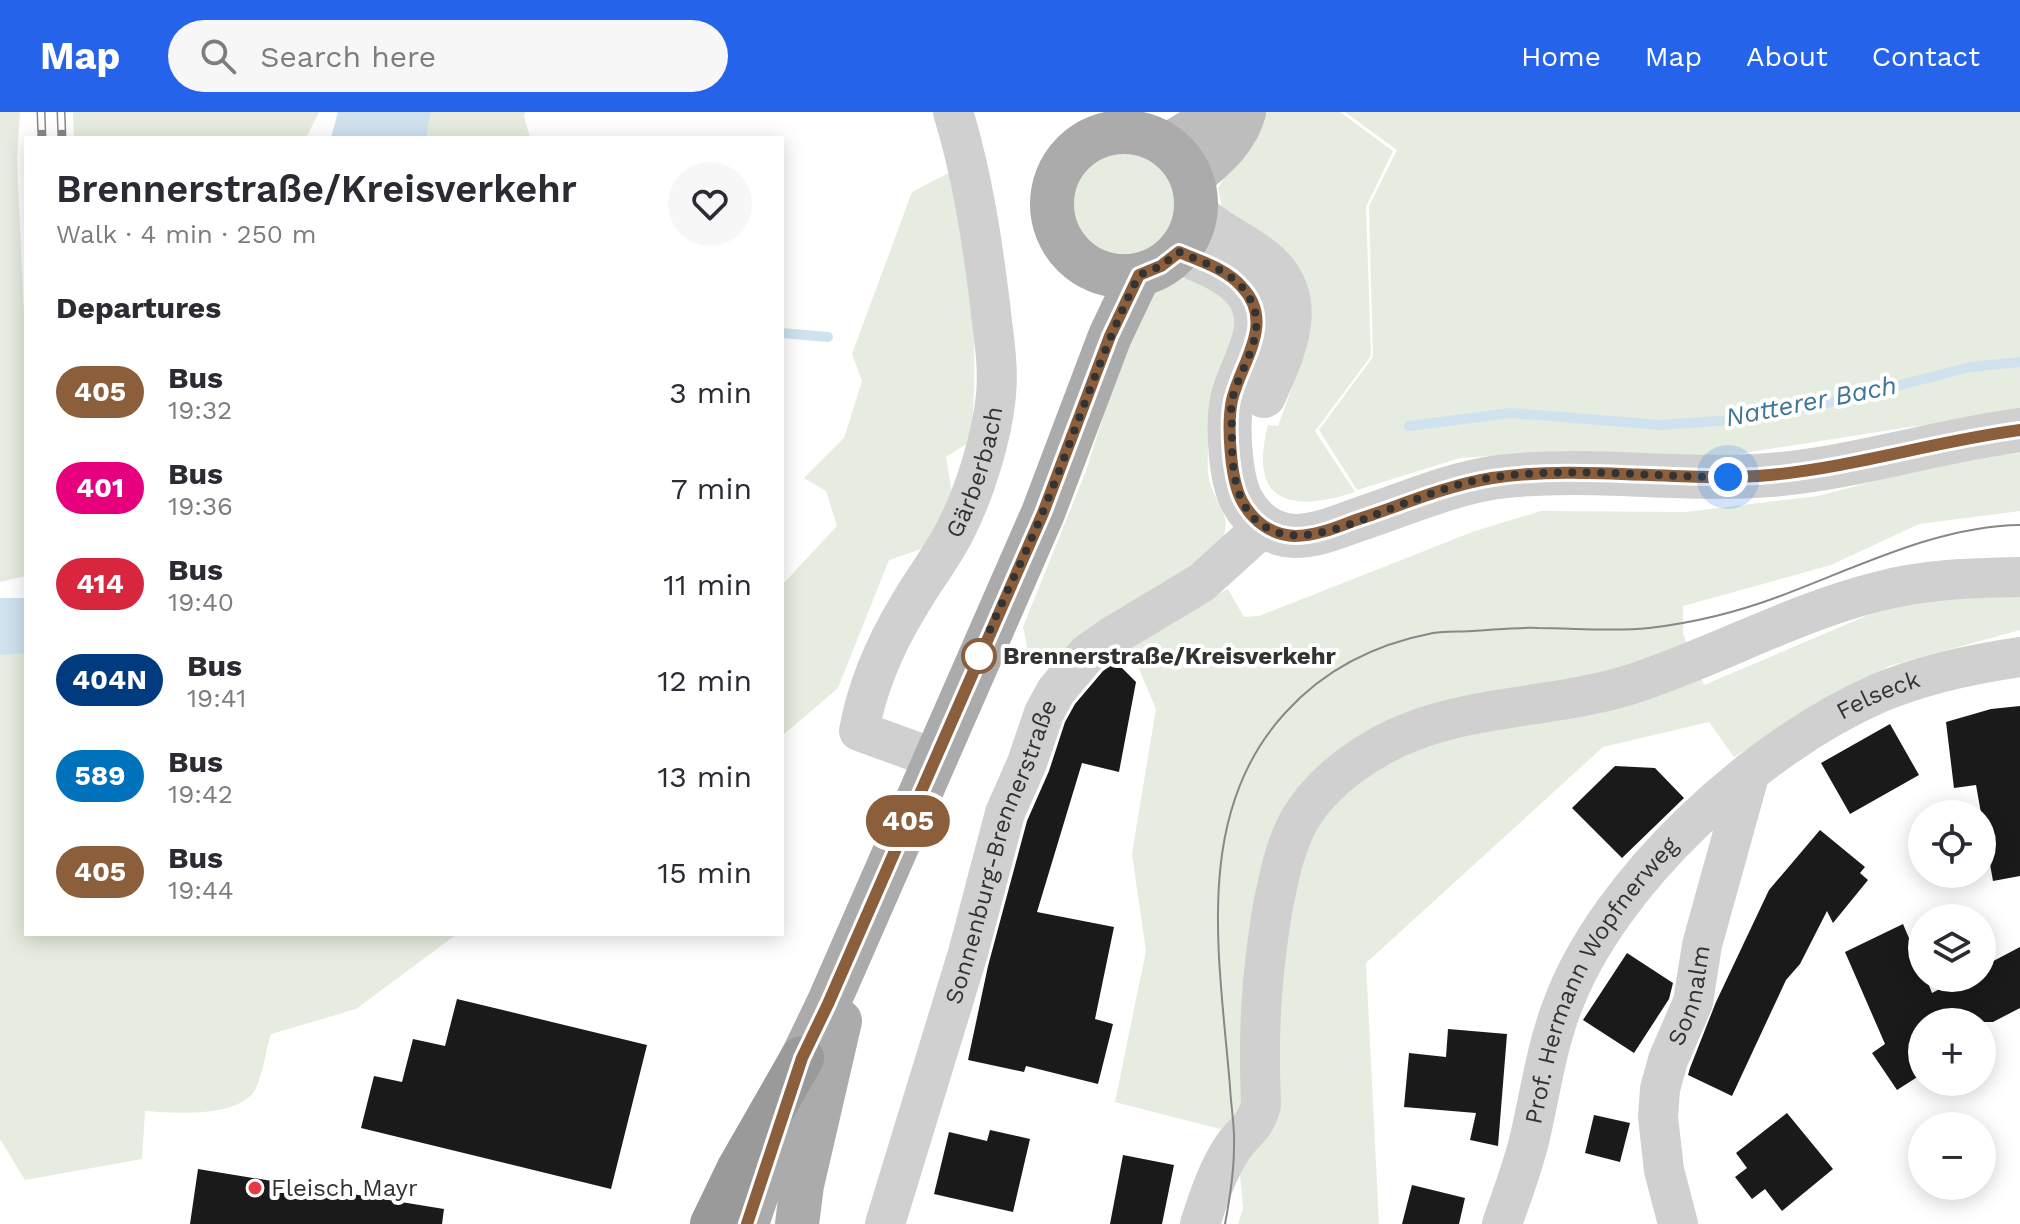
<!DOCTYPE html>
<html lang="en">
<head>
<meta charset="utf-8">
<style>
  body { margin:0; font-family:"Work Sans",sans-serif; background:#f7f7f7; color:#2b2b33; height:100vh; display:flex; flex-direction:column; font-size:30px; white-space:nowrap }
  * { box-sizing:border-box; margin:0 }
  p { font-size:26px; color:#7c7c81 }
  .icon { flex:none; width:44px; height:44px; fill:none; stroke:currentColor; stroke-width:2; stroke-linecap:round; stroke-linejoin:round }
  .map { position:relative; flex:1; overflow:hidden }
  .details { position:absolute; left:24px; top:24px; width:760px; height:800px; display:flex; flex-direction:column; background:#fff; border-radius:0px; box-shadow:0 4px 20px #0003 }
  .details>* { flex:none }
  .badge { padding:0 16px; border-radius:26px; font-size:28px; line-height:52px }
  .fabs { position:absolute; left:1908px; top:688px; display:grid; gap:16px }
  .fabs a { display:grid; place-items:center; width:88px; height:88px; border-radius:50%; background:#fff; box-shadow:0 4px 20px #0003; font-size:40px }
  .you { position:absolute; width:40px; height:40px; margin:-20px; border:6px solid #fff; border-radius:50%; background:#1a73e8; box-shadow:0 0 0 12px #1a73e833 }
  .map>.badge { position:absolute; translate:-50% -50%; box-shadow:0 0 0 4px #fff }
  h2 { padding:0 32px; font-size:30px; line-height:72px }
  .round { display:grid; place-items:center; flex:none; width:84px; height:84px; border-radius:42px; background:#f7f7f7 }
  .overview { display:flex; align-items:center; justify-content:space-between; height:136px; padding:0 32px }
  h1 { font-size:38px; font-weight:600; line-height:60px }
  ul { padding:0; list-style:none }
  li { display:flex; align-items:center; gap:24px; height:96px; padding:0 32px }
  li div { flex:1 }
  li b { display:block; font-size:30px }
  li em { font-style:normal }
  li .badge { min-width:88px; font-weight:700; text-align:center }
  header { display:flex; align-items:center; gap:48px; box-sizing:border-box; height:112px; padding:0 40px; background:#2563eb; color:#fff }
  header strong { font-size:38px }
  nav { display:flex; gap:44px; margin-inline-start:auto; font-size:28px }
  .search { width:560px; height:72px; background:#f7f7f7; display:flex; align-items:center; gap:20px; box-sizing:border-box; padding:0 28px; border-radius:44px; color:#7c7c81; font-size:30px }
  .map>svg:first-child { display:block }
  .green { fill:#e6ecdf }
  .water { fill:#cfe2ee }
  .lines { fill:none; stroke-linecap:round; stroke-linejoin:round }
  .stream { stroke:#cfe2ee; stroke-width:10 }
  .building { fill:#1a1a1a }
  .minor { stroke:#d0d0d0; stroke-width:40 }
  .tertiary { stroke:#d0d0d0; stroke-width:44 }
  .secondary { stroke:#bdbdbd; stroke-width:44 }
  .primary { stroke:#ababab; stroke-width:44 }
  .motorway { stroke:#9a9a9a; stroke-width:44 }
  .tram { stroke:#888; stroke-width:2 }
  .rail-casing { stroke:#888; stroke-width:9 }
  .rail { stroke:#fff; stroke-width:6; stroke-dasharray:18; stroke-linecap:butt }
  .line-casing { stroke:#fff; stroke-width:18 }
  .line { stroke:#8b5e3c; stroke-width:12 }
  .walk { stroke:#333; stroke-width:8; stroke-dasharray:0 14.4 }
  .stop-dot { fill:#fff; stroke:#8b5e3c; stroke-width:4 }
  .poi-dot { fill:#e63946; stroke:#fff; stroke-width:3 }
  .labels { text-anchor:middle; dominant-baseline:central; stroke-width:8; stroke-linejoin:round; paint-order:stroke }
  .street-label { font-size:24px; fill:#333; stroke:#fff }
  .stop-label { font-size:24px; font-weight:bold; fill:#333; stroke:#fff; text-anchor:start }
  .poi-label { font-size:24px; fill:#333; stroke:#fff; text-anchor:start }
  .water-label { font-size:26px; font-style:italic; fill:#3f7597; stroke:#fff }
</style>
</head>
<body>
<header>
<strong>Map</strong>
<div class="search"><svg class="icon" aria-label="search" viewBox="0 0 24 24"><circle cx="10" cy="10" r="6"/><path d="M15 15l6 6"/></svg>Search here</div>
<nav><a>Home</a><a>Map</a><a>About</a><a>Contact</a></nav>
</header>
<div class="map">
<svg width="2020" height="1112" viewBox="0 0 2020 1112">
  <rect width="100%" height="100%" fill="#fff"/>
  <!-- green -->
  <path class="green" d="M 0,0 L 20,0 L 17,46 L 26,251 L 26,464 L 0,470 Z
    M 73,0 L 319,0 L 306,26 L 74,26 Z
    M 403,0 L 525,0 L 524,4 L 530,26 L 407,26 Z
    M 1263,0 L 1340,0 L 1393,39 L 1366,95 L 1371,244 L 1315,319 L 1355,380 C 1290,401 1248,391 1268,313 L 1278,314 L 1292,276 L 1286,269 L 1223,100 L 1218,76 Z
    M 1345,0 L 2020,0 L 2020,304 L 1909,315 L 1725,344 L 1562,339 L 1460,346 L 1357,378 L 1319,318 L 1373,245 L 1369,94 L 1397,38 Z
    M1069 89a54 54 0 1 1 108 0a54 54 0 1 1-108 0Z
    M 956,57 C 972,146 979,238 971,329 L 946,345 L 952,382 L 927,435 L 889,448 L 838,576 L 782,624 L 782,473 L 837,414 L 826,379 L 804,366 L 844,326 L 862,269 L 852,242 L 912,80 Z
    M 1173,166 C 1203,165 1226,182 1238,209 C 1225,258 1205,309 1208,360 C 1209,378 1220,390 1225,406 C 1227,413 1224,423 1223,430 L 1079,538 L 1021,553 L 1027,534 L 1023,515 L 1086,359 L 1133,209 L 1157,173 Z
    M 2020,341 L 2020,399 L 1919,412 L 1831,453 L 1683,494 L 1683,522 L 1704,573 L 1899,490 L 2020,480 L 2020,518 L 1889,554 L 1734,645 L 1709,610 L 1603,635 L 1366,851 L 1379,1112 L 1238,1112 L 1243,1096 L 1236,1021 L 1115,990 L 1146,839 L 1132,742 L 1156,597 L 1127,529 L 1228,477 L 1244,505 L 1259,504 L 1475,419 L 1541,399 L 1685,400 L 1818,384 L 1958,347 Z
    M 26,536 L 26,822 L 457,822 L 356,897 L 271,922 C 266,939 263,960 256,976 C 241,1007 172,1001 145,999 L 142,1047 L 25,1068 L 0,1027 L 0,538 Z"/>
  <!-- water -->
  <path class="water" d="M 338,0 L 431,0 L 426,26 L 331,26 Z
    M 0,486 L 26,486 L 26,541 L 0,543 Z"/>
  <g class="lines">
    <!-- stream -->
    <path class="stream" d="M 782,221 L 828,225
      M 1409,314 L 1511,301 L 1660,313 L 1746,307 L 1850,286 L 1970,255 L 2020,250"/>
  </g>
  <!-- building -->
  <path class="building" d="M 1116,550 L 1136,570 L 1119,660 L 1082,651 L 1037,800 L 1114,815 L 1095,907 L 1113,912 L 1098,972 L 1026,954 L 1024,960 L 968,948 L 988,854 L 1027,709 L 1049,659 L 1065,610 L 1075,592 L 1103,559 Z
    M 2020,594 L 2020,764 L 1993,769 L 1976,673 L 1954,676 L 1946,610 L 1991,597 Z
    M 1890,612 L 1919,663 L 1850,702 L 1821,651 Z
    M 1615,654 L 1655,656 L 1684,686 L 1622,746 L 1572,696 Z
    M 1820,718 L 1865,755 L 1860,761 L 1868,768 L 1833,811 L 1827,799 L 1800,852 L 1786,868 L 1732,984 L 1688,963 L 1690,956 L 1716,890 L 1769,778 Z
    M 1903,812 L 1922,857 L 1922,866 L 1926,866 L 1932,881 L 1961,866 L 1982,866 L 1982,855 L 2020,835 L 2020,896 L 1993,910 L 1922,910 L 1922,962 L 1897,978 L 1872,941 L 1885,932 L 1845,840 Z
    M 1627,841 L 1673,871 L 1669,887 L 1634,941 L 1583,908 Z
    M 457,887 L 647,933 L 611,1077 L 361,1016 L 374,964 L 402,970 L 413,927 L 445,934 Z
    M 1448,917 L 1507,922 L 1498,1034 L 1470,1028 L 1476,1001 L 1404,995 L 1409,941 L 1446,945 Z
    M 1787,1001 L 1833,1057 L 1782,1099 L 1765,1077 L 1752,1087 L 1735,1065 L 1747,1056 L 1736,1041 Z
    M 1594,1003 L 1630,1011 L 1620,1050 L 1585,1041 Z
    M 990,1018 L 1030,1027 L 1013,1100 L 934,1082 L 949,1020 L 987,1029 Z
    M 1123,1043 L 1174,1053 L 1162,1112 L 1110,1112 Z
    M 198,1057 L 444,1097 L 442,1112 L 190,1112 Z
    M 1412,1073 L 1465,1086 L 1459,1112 L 1402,1112 Z"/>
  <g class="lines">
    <!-- minor -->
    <g class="minor">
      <path id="s1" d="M 936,647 L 859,619 C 867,575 885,533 908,495 C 923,468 943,444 956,417 C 975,380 992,325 996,283 C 999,252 993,222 990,192 C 982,127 972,62 953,0"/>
      <path id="s2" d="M 885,1112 L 968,841 L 1005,701 L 1027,651 L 1044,601 L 1056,579 L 1087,542 L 1111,525 L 1201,471 L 1263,415"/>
      <path d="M 1200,1112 C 1208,1087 1218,1057 1233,1035 C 1245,1018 1255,1016 1261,993 C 1258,920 1261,865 1273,794 C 1279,765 1285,733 1300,707 C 1323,668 1370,635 1413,619 C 1483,592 1565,595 1638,570 C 1718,543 1794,501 1876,480 C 1924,467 1971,466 2020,465"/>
      <path id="s3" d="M 1502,1112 C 1512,1083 1523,1055 1530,1025 C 1540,982 1546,937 1562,895 C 1608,769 1757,634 1879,581 C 1924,562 1972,552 2020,545"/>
      <path id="s4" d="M 1678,1112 L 1664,1058 L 1658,1005 L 1660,977 L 1668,948 L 1693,890 L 1702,833 L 1750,660"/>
    </g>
    <!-- tertiary -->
    <path class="tertiary" d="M 1197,102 C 1215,120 1238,129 1258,144 C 1312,183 1285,236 1264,284
      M 1179,140 C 1200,149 1227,158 1242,175 C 1276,211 1240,251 1232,288 C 1227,313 1230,367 1242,389 C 1253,409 1271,423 1295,424 C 1315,424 1335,416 1354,409 C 1401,394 1448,372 1498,365 C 1588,354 1680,370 1770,363 C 1855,356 1936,329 2020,318"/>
    <!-- secondary -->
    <path class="secondary" d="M 1168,33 L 1201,13 L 1212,0
      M 1192,65 C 1213,47 1237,28 1244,0"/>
    <!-- primary -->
    <path class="primary" d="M1052 92a72 72 0 1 1 144 0a72 72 0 1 1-144 0Z
      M 747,1112 L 802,946 L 828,892 L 1043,401 L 1110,224 L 1139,163
      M 797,1112 L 802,1073 L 840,909"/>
    <!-- motorway -->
    <path class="motorway" d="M 712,1112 L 738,1058 L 802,946"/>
    <!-- tram -->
    <path class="tram" d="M 1225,1112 C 1230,1086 1234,1060 1234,1034 C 1235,1015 1231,995 1230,975 C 1220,849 1191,702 1286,600 C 1325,557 1376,532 1433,521 C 1446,519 1460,520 1472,519 C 1494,518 1516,515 1538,516 C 1575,516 1612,520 1649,516 C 1693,511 1741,499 1783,483 C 1858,455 1938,414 2020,413"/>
    <!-- rail casing -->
    <g class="rail-casing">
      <path id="rail" d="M 41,0 L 42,26
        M 61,0 L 62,26"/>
    </g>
    <!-- rail -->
    <use href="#rail" class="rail"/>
  </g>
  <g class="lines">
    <!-- line casing -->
    <g class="line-casing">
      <path id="line" d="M 747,1112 L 802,946 L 828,892 L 1043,401 L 1110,224 L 1139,163 L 1161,154 L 1179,140 C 1200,149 1227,157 1242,175 C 1276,211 1241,250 1232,288 C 1227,312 1230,367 1242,389 C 1253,409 1271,423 1295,424 C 1315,424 1335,416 1353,409 C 1400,394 1444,374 1492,366 C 1583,352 1678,371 1770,363 C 1855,355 1936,329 2020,318"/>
    </g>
    <!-- line -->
    <use href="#line" class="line"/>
    <!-- walk -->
    <path class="walk" d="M 979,544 C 999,494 1024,447 1044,397 C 1076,319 1101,239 1139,163 L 1161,154 L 1179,140 C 1204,151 1235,160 1249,185 C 1270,221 1240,254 1232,288 C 1230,298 1232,309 1232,319 C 1231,359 1235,411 1283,422 C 1320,430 1376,401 1411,389 C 1430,382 1449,375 1468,370 C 1548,352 1646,365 1728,365"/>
  </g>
  <!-- markers -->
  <circle class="stop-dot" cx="979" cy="544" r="16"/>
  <circle class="poi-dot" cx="255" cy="1076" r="8"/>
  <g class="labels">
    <!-- street labels -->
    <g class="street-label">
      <text stroke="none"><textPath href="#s1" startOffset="368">Gärberbach</textPath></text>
      <text stroke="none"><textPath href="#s3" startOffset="680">Felseck</textPath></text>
      <text stroke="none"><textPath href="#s2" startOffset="390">Sonnenburg-Brennerstraße</textPath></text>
      <text stroke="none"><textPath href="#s3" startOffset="266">Prof. Hermann Wopfnerweg</textPath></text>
      <text stroke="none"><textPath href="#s4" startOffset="236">Sonnalm</textPath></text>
    </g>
    <!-- stop labels -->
    <g class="stop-label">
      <text x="1003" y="544">Brennerstraße/Kreisverkehr</text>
    </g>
    <!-- poi labels -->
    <g class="poi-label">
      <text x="271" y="1076">Fleisch Mayr</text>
    </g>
    <!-- water labels -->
    <g class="water-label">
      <text transform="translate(1811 289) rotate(-11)">Natterer Bach</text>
    </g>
  </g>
</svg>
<div class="fabs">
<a><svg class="icon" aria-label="locate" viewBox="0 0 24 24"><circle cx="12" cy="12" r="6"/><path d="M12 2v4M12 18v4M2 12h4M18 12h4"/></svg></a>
<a><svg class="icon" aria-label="layers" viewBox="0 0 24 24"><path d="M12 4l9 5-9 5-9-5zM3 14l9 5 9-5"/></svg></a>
<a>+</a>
<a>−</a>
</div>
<div class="you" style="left:1728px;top:365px"></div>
<b class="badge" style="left:908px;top:709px;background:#8b5e3c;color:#fff">405</b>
<section class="details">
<div class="overview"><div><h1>Brennerstraße/Kreisverkehr</h1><p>Walk · 4 min · 250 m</p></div><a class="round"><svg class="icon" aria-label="heart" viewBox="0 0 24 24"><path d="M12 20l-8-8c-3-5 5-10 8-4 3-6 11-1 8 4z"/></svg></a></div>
<h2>Departures</h2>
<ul>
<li><span class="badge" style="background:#8b5e3c;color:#fff">405</span><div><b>Bus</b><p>19:32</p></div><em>3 min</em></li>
<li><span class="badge" style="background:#e6007e;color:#fff">401</span><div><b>Bus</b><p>19:36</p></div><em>7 min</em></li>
<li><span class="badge" style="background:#d7263d;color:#fff">414</span><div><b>Bus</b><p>19:40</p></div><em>11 min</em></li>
<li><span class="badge" style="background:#003b80;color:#fff">404N</span><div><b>Bus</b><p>19:41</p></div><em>12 min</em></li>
<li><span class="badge" style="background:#0072bc;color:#fff">589</span><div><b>Bus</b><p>19:42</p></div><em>13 min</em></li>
<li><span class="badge" style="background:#8b5e3c;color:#fff">405</span><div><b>Bus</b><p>19:44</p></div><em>15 min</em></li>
</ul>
</section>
</div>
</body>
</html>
